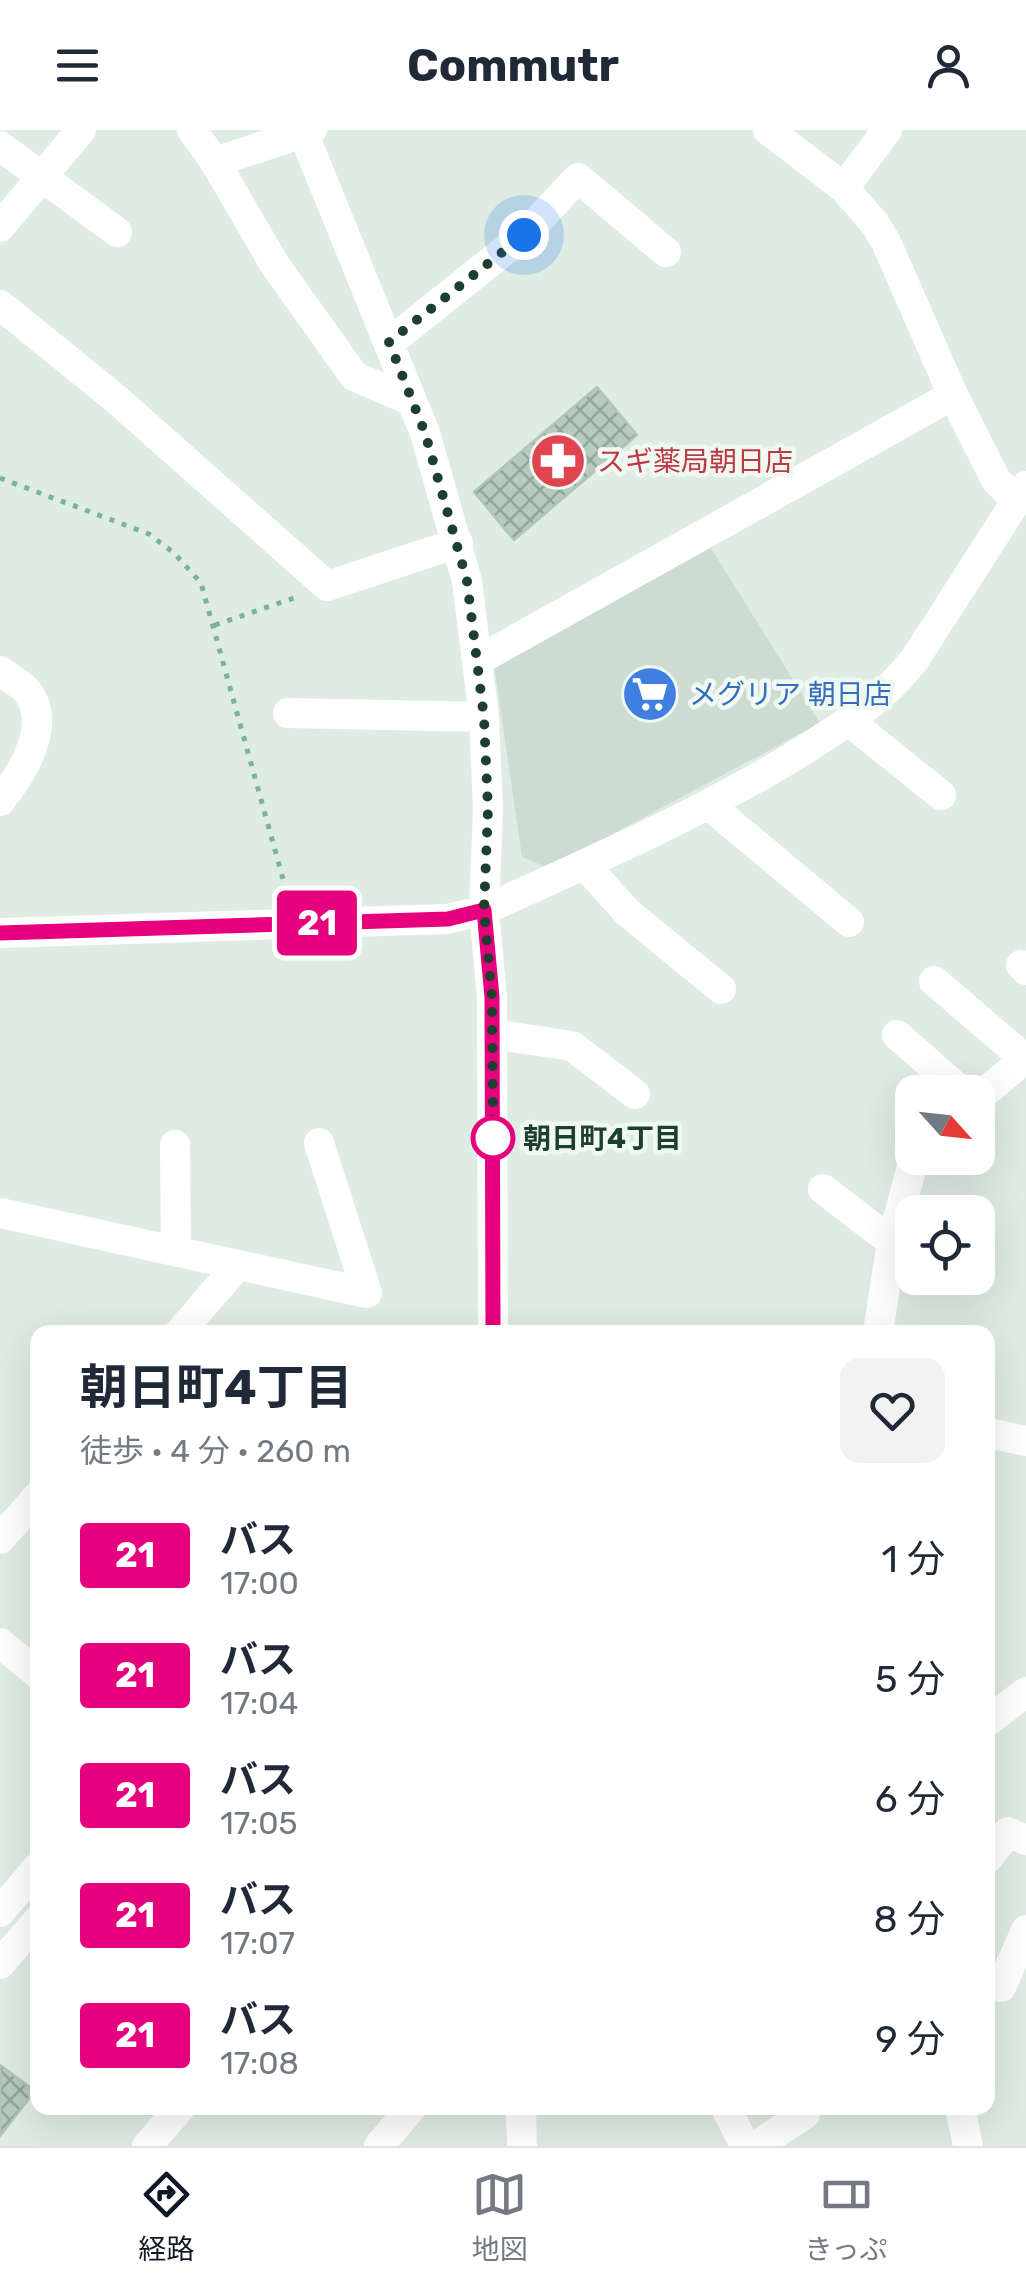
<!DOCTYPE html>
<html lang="ja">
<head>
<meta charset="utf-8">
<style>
  body { margin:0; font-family:Rubik,"Noto Sans JP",sans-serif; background:#f2f2f3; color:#1f2937; height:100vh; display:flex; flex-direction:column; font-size:38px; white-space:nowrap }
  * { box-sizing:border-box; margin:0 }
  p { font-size:32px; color:#747a83 }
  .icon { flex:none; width:55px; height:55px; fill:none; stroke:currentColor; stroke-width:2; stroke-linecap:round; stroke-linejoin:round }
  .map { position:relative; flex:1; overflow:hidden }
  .drawer { position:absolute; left:30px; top:1195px; width:965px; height:790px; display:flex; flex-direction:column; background:#fff; border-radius:20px; box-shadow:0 10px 40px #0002 }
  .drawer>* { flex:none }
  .badge { padding:0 20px; border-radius:8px; font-size:35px; line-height:65px }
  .needle { width:65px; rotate:117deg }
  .buttons { position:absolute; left:895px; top:945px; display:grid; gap:20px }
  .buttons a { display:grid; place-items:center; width:100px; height:100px; border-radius:20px; background:#fff; box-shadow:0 10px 40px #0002; font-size:50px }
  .you { position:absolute; width:50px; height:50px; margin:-25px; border:8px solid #fff; border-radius:50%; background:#1a73e8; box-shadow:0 0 0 15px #1a73e833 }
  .map>.badge { position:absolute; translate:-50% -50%; box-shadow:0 0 0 5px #fff }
  .round { display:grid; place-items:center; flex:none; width:105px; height:105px; border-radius:20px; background:#f2f2f3 }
  .summary { display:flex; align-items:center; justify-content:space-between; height:170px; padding:0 50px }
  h1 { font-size:48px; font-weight:700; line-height:75px }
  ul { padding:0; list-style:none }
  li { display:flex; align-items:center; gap:30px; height:120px; padding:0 50px }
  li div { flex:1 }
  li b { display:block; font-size:38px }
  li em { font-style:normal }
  li .badge { min-width:110px; font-weight:700; text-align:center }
  header { display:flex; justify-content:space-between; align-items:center; height:130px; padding:0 50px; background:#fff; font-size:45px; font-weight:700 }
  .tabs { display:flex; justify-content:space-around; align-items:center; height:140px; border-top:2px solid #e0e1e3; background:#fff; font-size:28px; color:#747a83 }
  .tabs a { display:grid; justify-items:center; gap:5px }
  .tabs .active { color:#111827 }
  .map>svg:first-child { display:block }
  .built { fill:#cddcd2 }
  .building { fill:url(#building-cross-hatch); stroke:#b1c6b8; stroke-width:2.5 }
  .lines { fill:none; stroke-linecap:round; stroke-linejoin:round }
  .path { stroke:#7cb395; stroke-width:5; stroke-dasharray:5 8; stroke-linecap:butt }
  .minor { stroke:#fff; stroke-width:30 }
  .line-casing { stroke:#fff; stroke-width:22 }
  .line { stroke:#e6007e; stroke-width:15 }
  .walk { stroke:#1e3e2e; stroke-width:10; stroke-dasharray:0 18 }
  .stop-dot { fill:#fff; stroke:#e6007e; stroke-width:5 }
  .labels { text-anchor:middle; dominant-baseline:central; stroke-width:9; stroke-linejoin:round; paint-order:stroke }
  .health-label { font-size:28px; fill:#be3a42; stroke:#f0f8f2; text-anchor:start }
  .shop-label { font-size:28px; fill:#366cbe; stroke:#f0f8f2; text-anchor:start }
  .stop-label { font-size:28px; font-weight:bold; fill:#1e3e2e; stroke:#f0f8f2; text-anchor:start }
</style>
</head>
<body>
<header><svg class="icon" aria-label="menu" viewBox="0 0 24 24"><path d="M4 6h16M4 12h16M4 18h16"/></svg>Commutr<svg class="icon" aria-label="person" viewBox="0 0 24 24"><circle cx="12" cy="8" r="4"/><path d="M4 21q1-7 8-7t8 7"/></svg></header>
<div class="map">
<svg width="1026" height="2016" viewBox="0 0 1026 2016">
  <defs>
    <pattern id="building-cross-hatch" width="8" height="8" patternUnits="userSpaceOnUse" patternTransform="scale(2.5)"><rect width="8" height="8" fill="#b7cabe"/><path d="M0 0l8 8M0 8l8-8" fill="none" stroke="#94a59b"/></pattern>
  </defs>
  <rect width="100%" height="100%" fill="#dfece3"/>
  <!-- built -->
  <path class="built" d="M 709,415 L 820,593 L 549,738 L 522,727 L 494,535 Z"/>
  <!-- building -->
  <path class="building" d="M 597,257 L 637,305 L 514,410 L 474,362 Z
    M 0,1935 L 35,1961 L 0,2006 Z"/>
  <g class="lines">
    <!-- path -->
    <path class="path" d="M 0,348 L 149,404 L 174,423 L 201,453 L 288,767
      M 215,495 L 297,467"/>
    <!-- minor -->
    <path class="minor" d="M 192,0 L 215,32 L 275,135 L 354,246 L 412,271
      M 302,0 L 425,303 L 467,451 L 484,587 L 488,679 L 484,780 L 492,867 L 493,1202
      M 768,0 L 844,58
      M 887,0 L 844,58 L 875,94 L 886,112 L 953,265 L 996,350 L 1018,372
      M 0,16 L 117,102
      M 215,32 L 312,0
      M 0,97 L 81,0
      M 0,175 L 115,268 L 327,456 L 458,413
      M 389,213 L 524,105 L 578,48 L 666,122
      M 477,531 L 953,265
      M 0,541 C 8,547 20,553 26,560 C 54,593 22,644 0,671
      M 288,583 L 484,587
      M 850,592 L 941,665
      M 710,676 L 849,792
      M 585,735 L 627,782 L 721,859
      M 0,803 L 447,789 L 484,780 C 588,733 693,687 791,628 C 836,600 882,572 915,529 L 1026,356
      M 1021,835 L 1026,840
      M 934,851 L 1025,929
      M 492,904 L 572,916 L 635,964
      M 897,905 L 962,962
      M 978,968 L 1026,928
      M 175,1015 L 176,1121
      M 823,1059 L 892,1112
      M 0,1083 L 367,1163 L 319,1013
      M 180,1202 L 238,1135
      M 878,1202 L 892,1112 L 914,1028
      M 988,1303 L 1026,1311
      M 0,1409 L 38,1366
      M 0,1513 L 38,1544
      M 988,1591 L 1026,1562
      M 988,1728 L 1008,1702 L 1026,1710
      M 0,1782 L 38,1737
      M 0,1834 L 38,1790
      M 1001,1857 L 1026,1800
      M 521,1978 L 522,2016
      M 726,1978 L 745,2016
      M 960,1978 L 968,2016
      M 147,2016 L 180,1978
      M 379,2016 L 411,1978
      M 756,2016 L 805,1984 L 803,1978"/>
  </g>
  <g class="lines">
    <!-- line casing -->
    <g class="line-casing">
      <path id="line" d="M 0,803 L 448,789 L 484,780 L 492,867 L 493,1202"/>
    </g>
    <!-- line -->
    <use href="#line" class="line"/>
    <!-- walk -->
    <path class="walk" d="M 493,1008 L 492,867 L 484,780 L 488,679 L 484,588 L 467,451 L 425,303 L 389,212 L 524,105"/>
  </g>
  <!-- icons -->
  <defs>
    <g id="pharmacy-disc" transform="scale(2.875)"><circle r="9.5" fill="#e0444e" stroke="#f0f8f2"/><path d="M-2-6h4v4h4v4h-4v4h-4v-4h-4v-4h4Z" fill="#fff"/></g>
    <g id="supermarket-disc" transform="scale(2.875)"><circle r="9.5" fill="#3f7fe0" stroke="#f0f8f2"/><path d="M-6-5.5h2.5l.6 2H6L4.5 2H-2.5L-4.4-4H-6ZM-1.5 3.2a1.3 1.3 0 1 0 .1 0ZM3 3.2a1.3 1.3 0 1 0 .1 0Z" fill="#fff"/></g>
  </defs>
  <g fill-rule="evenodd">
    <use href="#pharmacy-disc" x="558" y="331"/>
    <use href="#supermarket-disc" x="650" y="564"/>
  </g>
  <!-- markers -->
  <circle class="stop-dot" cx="493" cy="1008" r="20"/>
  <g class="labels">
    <!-- health labels -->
    <g class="health-label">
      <text x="597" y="331">スギ薬局朝日店</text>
    </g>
    <!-- shop labels -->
    <g class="shop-label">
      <text x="689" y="564">メグリア 朝日店</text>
    </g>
    <!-- stop labels -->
    <g class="stop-label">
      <text x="523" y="1008">朝日町4丁目</text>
    </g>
  </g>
</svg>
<div class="buttons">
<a><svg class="needle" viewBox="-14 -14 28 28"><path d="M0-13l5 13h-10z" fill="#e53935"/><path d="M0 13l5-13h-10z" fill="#747a83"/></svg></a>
<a><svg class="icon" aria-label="locate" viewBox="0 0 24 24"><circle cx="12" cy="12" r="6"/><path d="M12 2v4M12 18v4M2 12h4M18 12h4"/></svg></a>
</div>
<div class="you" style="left:524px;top:105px"></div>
<b class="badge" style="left:317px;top:793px;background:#e6007e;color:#fff">21</b>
<section class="drawer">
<div class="summary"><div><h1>朝日町4丁目</h1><p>徒歩 · 4 分 · 260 m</p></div><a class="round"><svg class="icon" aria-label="heart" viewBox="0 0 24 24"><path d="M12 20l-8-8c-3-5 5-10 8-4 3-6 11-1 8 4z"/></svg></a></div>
<ul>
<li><span class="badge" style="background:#e6007e;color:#fff">21</span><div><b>バス</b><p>17:00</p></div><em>1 分</em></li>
<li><span class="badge" style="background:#e6007e;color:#fff">21</span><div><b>バス</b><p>17:04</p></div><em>5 分</em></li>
<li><span class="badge" style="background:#e6007e;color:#fff">21</span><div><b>バス</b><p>17:05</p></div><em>6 分</em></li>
<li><span class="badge" style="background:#e6007e;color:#fff">21</span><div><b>バス</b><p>17:07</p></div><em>8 分</em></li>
<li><span class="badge" style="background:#e6007e;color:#fff">21</span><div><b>バス</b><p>17:08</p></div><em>9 分</em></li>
</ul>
</section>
</div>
<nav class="tabs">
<a class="active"><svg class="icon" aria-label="directions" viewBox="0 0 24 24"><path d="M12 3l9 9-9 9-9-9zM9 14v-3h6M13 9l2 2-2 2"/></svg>経路</a>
<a><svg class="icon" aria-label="map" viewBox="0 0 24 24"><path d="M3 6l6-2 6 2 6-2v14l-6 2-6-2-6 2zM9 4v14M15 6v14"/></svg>地図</a>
<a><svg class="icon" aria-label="tickets" viewBox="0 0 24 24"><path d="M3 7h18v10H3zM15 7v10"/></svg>きっぷ</a>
</nav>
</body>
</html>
